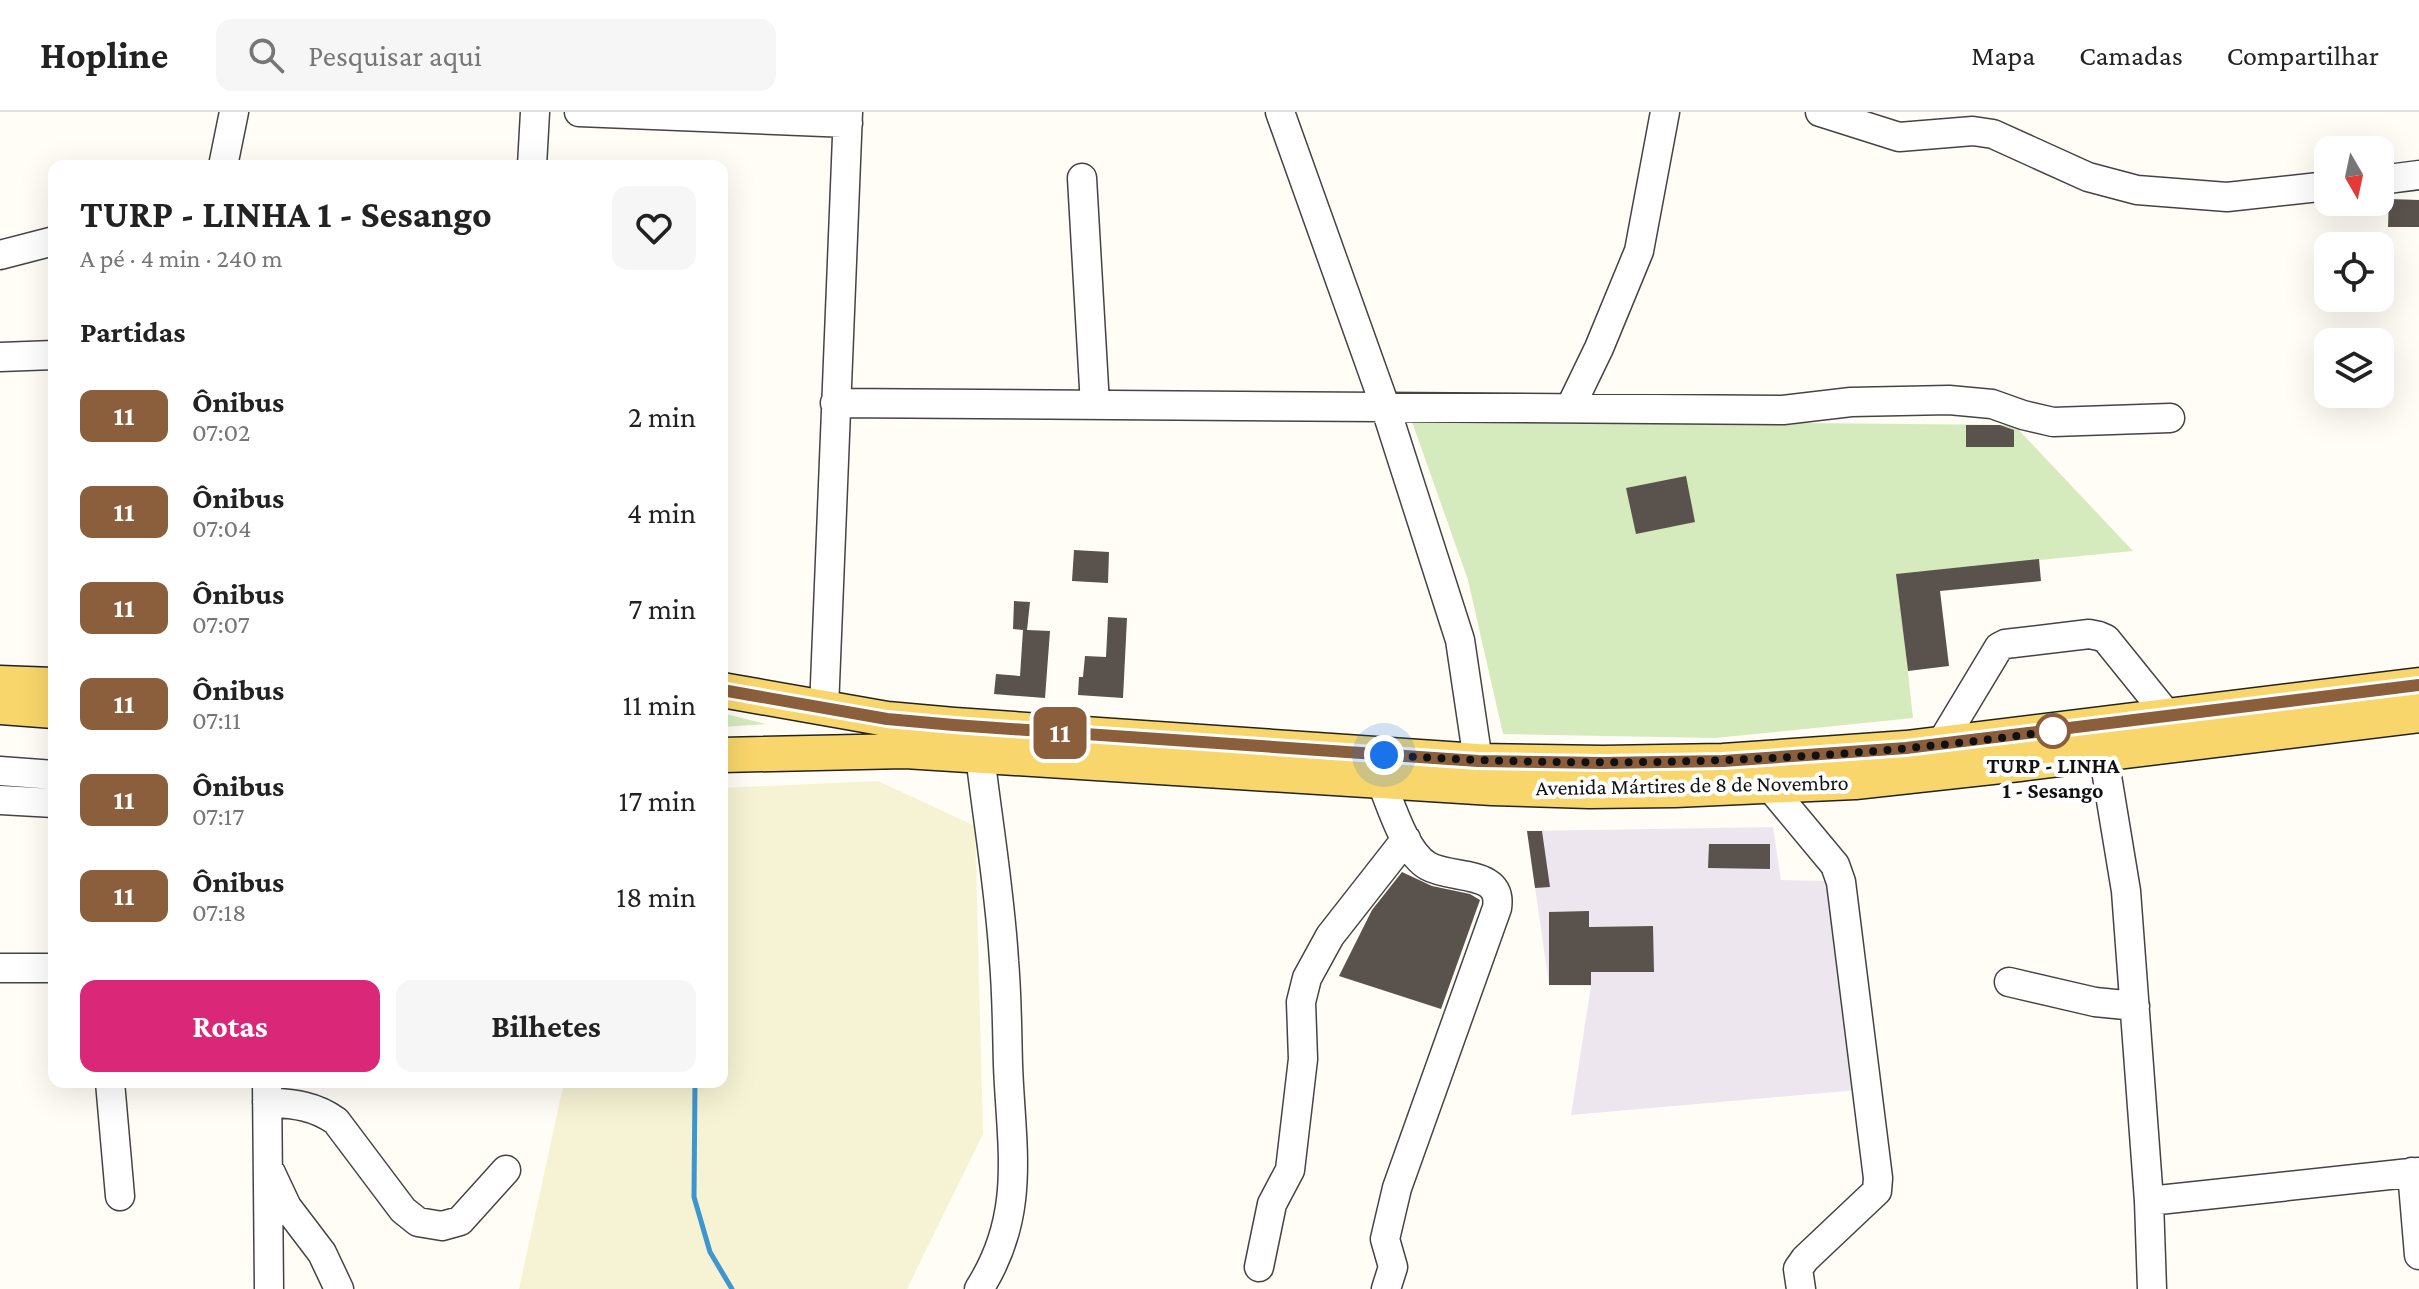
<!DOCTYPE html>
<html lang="pt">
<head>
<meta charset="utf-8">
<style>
  body { margin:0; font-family:"Crimson Pro",serif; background:#f6f6f6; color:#222; height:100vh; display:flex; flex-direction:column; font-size:30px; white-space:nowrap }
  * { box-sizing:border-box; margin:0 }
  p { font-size:26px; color:#767676 }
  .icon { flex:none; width:44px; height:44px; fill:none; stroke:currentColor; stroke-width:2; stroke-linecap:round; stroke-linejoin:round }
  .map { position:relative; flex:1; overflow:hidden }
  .sheet { position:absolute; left:48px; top:48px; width:680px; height:928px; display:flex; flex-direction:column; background:#fff; border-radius:16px; box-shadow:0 8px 32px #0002 }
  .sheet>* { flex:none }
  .badge { padding:0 16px; border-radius:12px; font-size:28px; line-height:52px }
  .needle { width:52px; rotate:171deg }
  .tools { position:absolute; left:2314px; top:24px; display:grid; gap:16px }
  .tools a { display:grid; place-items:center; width:80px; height:80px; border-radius:16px; background:#fff; box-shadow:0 8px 32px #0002; font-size:40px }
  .you { position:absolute; width:40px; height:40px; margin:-20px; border:6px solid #fff; border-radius:50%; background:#1a73e8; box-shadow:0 0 0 12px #1a73e833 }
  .map>.badge { position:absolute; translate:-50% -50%; box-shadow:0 0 0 4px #fff }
  h2 { padding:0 32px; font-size:30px; line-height:72px }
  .round { display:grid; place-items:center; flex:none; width:84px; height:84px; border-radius:16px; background:#f6f6f6 }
  .overview { display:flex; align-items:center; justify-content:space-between; height:136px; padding:0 32px }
  h1 { font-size:38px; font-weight:700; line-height:60px }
  .action { display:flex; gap:16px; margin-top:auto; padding:16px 32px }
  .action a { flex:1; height:92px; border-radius:16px; background:#db2777; color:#fff; font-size:32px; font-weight:700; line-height:92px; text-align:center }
  .action a+a { background:#f6f6f6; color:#222 }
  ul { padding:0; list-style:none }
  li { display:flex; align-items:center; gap:24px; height:96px; padding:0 32px }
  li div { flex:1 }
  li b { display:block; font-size:30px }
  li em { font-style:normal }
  li .badge { min-width:88px; font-weight:700; text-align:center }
  header { display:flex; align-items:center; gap:48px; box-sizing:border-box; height:112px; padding:0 40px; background:#fff; border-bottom:2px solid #e0e0e0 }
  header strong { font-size:38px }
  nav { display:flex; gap:44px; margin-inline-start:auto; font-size:28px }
  .search { width:560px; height:72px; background:#f6f6f6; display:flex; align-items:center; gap:20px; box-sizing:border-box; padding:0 28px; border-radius:16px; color:#767676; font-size:30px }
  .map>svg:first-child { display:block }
  .industrial { fill:#eee6ef }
  .farmland { fill:#f6f3d4 }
  .green { fill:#d5ebbd }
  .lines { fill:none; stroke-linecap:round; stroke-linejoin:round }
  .stream { stroke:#3f96cf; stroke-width:5 }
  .building { fill:#5a524d }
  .minor-casing { stroke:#444; stroke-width:31 }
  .major-casing { stroke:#222; stroke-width:37 }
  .minor { stroke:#fff; stroke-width:28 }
  .major { stroke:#f9d66b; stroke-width:34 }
  .line-casing { stroke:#fff; stroke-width:18 }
  .line { stroke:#8b5e3c; stroke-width:12 }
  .walk { stroke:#111; stroke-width:8; stroke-dasharray:0 14.4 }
  .stop-dot { fill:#fff; stroke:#8b5e3c; stroke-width:4 }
  .labels { text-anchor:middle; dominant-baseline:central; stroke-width:8; stroke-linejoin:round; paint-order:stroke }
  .stop-label { font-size:22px; font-weight:bold; fill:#111; stroke:#fff }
  .street-label { font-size:22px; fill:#111; stroke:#fff }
</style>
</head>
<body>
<header>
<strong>Hopline</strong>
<div class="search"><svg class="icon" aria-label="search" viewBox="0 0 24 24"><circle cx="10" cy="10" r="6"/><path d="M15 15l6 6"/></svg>Pesquisar aqui</div>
<nav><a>Mapa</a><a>Camadas</a><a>Compartilhar</a></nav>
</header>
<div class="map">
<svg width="2419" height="1177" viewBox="0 0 2419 1177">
  <rect width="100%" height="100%" fill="#fffdf5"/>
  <!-- industrial -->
  <path class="industrial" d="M 1773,715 L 1781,768 L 1830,769 L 1858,978 L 1571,1003 L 1591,874 L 1549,873 L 1527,719 Z"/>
  <!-- farmland -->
  <path class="farmland" d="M 878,669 L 975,714 L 983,1022 L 907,1177 L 519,1177 L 564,970 L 722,970 L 722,676 Z"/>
  <!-- green -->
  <path class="green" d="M 1411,307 L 2014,313 L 2133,439 L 1897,462 L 1913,606 L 1715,626 L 1503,622 L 1468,468 Z
    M 722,601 L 766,612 L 722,615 Z"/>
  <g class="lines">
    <!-- stream -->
    <path class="stream" d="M 695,970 L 694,1085 L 710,1140 L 732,1177"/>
  </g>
  <!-- building -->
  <path class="building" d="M 2389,87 L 2419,88 L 2419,115 L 2388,115 Z
    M 1966,313 L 2000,313 L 2014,318 L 2014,335 L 1966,335 Z
    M 1686,364 L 1695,410 L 1636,422 L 1626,376 Z
    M 1074,438 L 1109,440 L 1108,471 L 1072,469 Z
    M 2039,447 L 2041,469 L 1940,479 L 1949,554 L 1908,559 L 1896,462 Z
    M 1014,489 L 1030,490 L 1027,518 L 1050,519 L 1045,586 L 994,582 L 996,562 L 1020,564 L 1023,518 L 1013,517 Z
    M 1108,505 L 1127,506 L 1123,586 L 1078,583 L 1079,565 L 1083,565 L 1085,544 L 1106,545 Z
    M 1527,719 L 1542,719 L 1550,775 L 1535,776 Z
    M 1709,732 L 1770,732 L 1770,757 L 1708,756 Z
    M 1402,760 L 1432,774 L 1470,782 L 1480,788 L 1441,897 L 1339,864 L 1372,798 Z
    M 1589,799 L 1589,815 L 1653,814 L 1654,860 L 1591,860 L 1591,873 L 1549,873 L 1549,800 Z"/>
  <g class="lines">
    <!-- minor casing -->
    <g class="minor-casing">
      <path id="minor" d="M 579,0 L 848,11
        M 1280,0 L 1385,294 L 1460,528 L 1478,649
        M 1820,0 L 1899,25 L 1973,19 L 1993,22 L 2088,65 L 2137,78 L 2227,85 L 2328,74
        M 223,54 L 234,0
        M 532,54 L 535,0
        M 1082,66 L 1095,293
        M 2380,68 L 2419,63
        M 0,143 L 54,129
        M 0,245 L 54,243
        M 835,291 L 1783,298 L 1851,290 L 1949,288 L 1992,292 L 2023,303 L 2053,310 L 2170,306
        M 1570,296 L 1599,236 L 1639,139 L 1665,0
        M 824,597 L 848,0
        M 1940,633 L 1999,535 L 2005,532 L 2089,522 L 2099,524 L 2106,527 L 2169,605
        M 2103,640 L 2126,779 L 2149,1089 L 2152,1177
        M 0,659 L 54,663
        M 1381,669 C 1391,693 1405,741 1428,754 C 1453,768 1503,757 1497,796 L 1397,1076 L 1385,1127 L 1393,1155 L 1386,1177
        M 1770,675 L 1835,753 L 1841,770 L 1878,1066 L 1877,1079 L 1805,1147 L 1798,1157 L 1801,1177
        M 0,688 L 54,691
        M 0,856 L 54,856
        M 2009,870 L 2095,890 L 2135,894
        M 110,970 L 120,1084
        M 267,970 L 269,1177
        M 267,990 C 293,992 314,993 336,1009 L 403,1098 L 418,1110 L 442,1114 L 460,1109 L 506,1058
        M 2412,1060 L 2419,1143
        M 271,1061 L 287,1095 L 322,1141 L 339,1177
        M 2149,1089 L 2419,1060
        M 1259,1155 L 1272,1092 L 1290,1058 L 1303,947 L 1301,890 L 1307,866 L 1330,824 L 1406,727
        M 979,1177 C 1027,1102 1011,1035 1008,953 C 1007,918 1007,883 1004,849 C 1000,780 988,711 980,643"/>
    </g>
    <!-- major casing -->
    <g class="major-casing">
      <path id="major" d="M 0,571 L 54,573
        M 722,578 L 887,607 L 954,613 L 1478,649 L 1603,651 L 1723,649 L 1906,636 L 2419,573
        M 0,595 L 54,599
        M 722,643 L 905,639 L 1492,676 L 1589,679 L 1675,678 L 1855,670 L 2019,652 L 2419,603"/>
    </g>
    <!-- minor -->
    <use href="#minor" class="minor"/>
    <!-- major -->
    <use href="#major" class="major"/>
  </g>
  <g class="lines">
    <!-- line casing -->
    <g class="line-casing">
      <path id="line" d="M 722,578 L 887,607 L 954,613 L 1478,649 L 1603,651 L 1723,649 L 1906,636 L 2419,573"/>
    </g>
    <!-- line -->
    <use href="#line" class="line"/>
    <!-- walk -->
    <path class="walk" d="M 1384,643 C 1607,658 1834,650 2053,619"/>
  </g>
  <!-- markers -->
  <circle class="stop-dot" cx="2053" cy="619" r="16"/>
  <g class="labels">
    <!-- stop labels -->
    <g class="stop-label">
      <text x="2053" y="653">TURP - LINHA<tspan x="2053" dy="25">1 - Sesango</tspan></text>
    </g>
    <!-- street labels -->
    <g class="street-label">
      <text transform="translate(1692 673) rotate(-1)">Avenida Mártires de 8 de Novembro</text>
    </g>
  </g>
</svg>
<div class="tools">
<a><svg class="needle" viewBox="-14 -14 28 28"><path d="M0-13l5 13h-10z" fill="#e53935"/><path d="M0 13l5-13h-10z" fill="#767676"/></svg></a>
<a><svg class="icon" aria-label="locate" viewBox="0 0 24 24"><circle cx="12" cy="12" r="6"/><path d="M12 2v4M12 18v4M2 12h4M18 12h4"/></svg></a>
<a><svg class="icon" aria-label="layers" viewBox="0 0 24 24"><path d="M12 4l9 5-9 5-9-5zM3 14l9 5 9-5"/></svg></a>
</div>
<div class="you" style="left:1384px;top:643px"></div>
<b class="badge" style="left:1060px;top:621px;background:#8b5e3c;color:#fff">11</b>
<section class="sheet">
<div class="overview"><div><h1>TURP - LINHA 1 - Sesango</h1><p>A pé · 4 min · 240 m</p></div><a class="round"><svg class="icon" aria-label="heart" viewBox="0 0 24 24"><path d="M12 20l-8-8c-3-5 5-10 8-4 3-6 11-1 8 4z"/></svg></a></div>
<h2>Partidas</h2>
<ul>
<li><span class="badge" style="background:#8b5e3c;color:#fff">11</span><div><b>Ônibus</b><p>07:02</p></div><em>2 min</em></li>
<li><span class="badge" style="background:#8b5e3c;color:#fff">11</span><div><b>Ônibus</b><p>07:04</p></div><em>4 min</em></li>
<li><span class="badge" style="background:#8b5e3c;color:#fff">11</span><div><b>Ônibus</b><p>07:07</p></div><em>7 min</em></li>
<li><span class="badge" style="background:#8b5e3c;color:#fff">11</span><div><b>Ônibus</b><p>07:11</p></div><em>11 min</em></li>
<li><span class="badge" style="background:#8b5e3c;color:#fff">11</span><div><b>Ônibus</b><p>07:17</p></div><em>17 min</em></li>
<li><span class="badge" style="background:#8b5e3c;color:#fff">11</span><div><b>Ônibus</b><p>07:18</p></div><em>18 min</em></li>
</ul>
<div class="action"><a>Rotas</a><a>Bilhetes</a></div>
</section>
</div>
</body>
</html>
